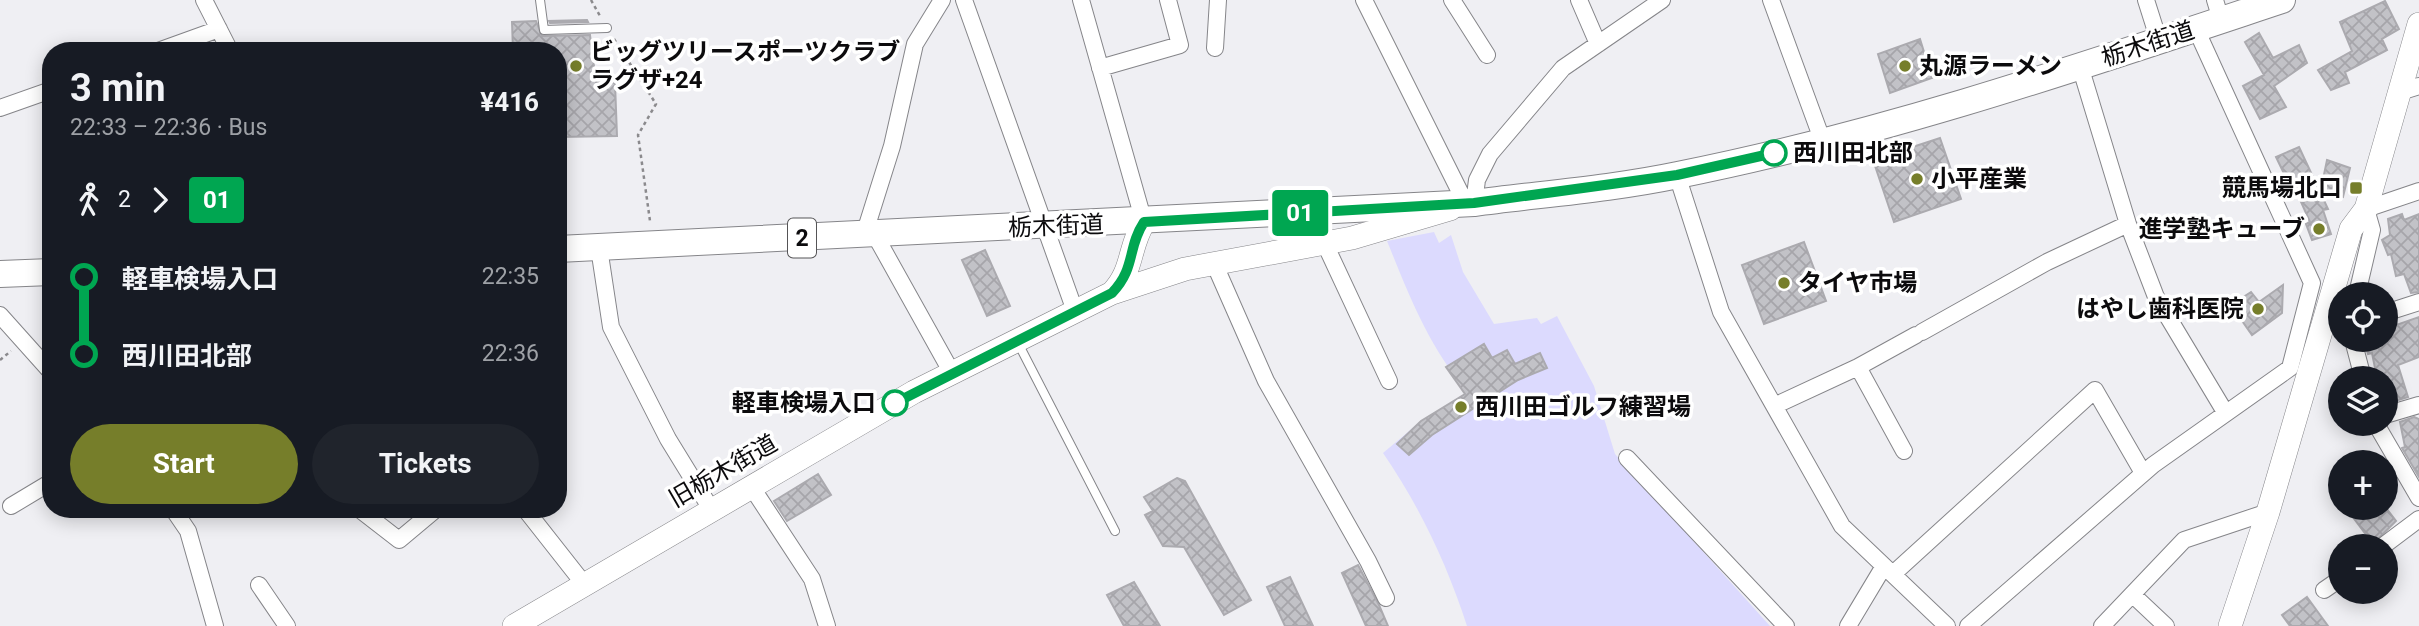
<!DOCTYPE html>
<html lang="en">
<head>
<meta charset="utf-8">
<style>
  body { margin:0; font-family:Roboto,"Noto Sans JP",sans-serif; background:#20242c; color:#f1f3f6; height:100vh; display:flex; flex-direction:column; font-size:26px; white-space:nowrap }
  * { box-sizing:border-box; margin:0 }
  p { font-size:23px; color:#9ea1a6 }
  .icon { flex:none; width:38px; height:38px; fill:none; stroke:currentColor; stroke-width:2; stroke-linecap:round; stroke-linejoin:round }
  .map { position:relative; flex:1; overflow:hidden }
  .details { position:absolute; left:42px; top:42px; width:525px; height:476px; display:flex; flex-direction:column; background:#171b24; border-radius:28px; box-shadow:0 4px 18px #0003 }
  .details>* { flex:none }
  .badge { padding:0 14px; border-radius:5px; font-size:24px; line-height:46px }
  .buttons { position:absolute; left:2328px; top:282px; display:grid; gap:14px }
  .buttons a { display:grid; place-items:center; width:70px; height:70px; border-radius:50%; background:#171b24; box-shadow:0 4px 18px #0003; font-size:35px }
  .map>.badge { position:absolute; translate:-50% -50%; box-shadow:0 0 0 4px #fff }
  .legs { display:flex; align-items:center; gap:10px; height:77px; padding:0 28px; font-size:23px }
  .legs p { margin-inline-start:auto }
  .summary { display:flex; align-items:center; justify-content:space-between; height:119px; padding:0 28px }
  h1 { font-size:38px; font-weight:700; line-height:52px }
  .cta { display:flex; gap:14px; margin-top:auto; padding:14px 28px }
  .cta a { flex:1; height:80px; border-radius:42px; background:#767e2a; color:#fff; font-size:28px; font-weight:700; line-height:80px; text-align:center }
  .cta a+a { background:#20242c; color:#f1f3f6 }
  ul { padding:0 28px; list-style:none }
  li { display:flex; align-items:center; gap:24px; height:77px; font-size:26px }
  li i { display:grid; place-items:center; width:10px; height:100%; margin:0 9px; background:currentColor }
  li i::after { content:''; width:18px; height:18px; margin:-9px; border:5px solid; border-radius:50%; background:#171b24 }
  li p { margin-inline-start:auto }
  li:first-child i { background:linear-gradient(#0000 50%,currentColor 0) }
  li:last-child i { background:linear-gradient(currentColor 50%,#0000 0) }
  .map>svg:first-child { display:block }
  .green { fill:#dcdafe }
  .building { fill:url(#building-cross-hatch); stroke:#abaaaf; stroke-width:2 }
  .lines { fill:none; stroke-linecap:round; stroke-linejoin:round }
  .lane-casing { stroke:#858589; stroke-width:10 }
  .street-casing { stroke:#858589; stroke-width:18 }
  .secondary-casing { stroke:#858589; stroke-width:24 }
  .primary-casing { stroke:#858589; stroke-width:28 }
  .path { stroke:#8b8a8d; stroke-width:2.5; stroke-dasharray:3.5 3.5; stroke-linecap:butt }
  .lane { stroke:#fff; stroke-width:8 }
  .street { stroke:#fff; stroke-width:16 }
  .secondary { stroke:#fff; stroke-width:23 }
  .primary { stroke:#fff; stroke-width:26 }
  .line-1-casing { stroke:#fff; stroke-width:16 }
  .line-1 { stroke:#00a651; stroke-width:10 }
  .poi-dot { fill:#767e2a; stroke:#fff; stroke-width:2.5 }
  .stop-1-dot { fill:#fff; stroke:#00a651; stroke-width:3.5 }
  .labels { text-anchor:middle; dominant-baseline:central; stroke-width:7; stroke-linejoin:round; paint-order:stroke }
  .shield { fill:#fff; stroke:#555456; stroke-width:2 }
  .shield-label { font-size:23px; font-weight:bold; fill:#0c0b0d }
  .street-label { font-size:24px; fill:#0c0b0d; stroke:#fff }
  .poi-label { font-size:24px; font-weight:bold; fill:#0c0b0d; stroke:#fff; text-anchor:start }
  .stop-label { font-size:24px; font-weight:bold; fill:#0c0b0d; stroke:#fff; text-anchor:start }
</style>
</head>
<body>
<div class="map">
<svg width="2419" height="626" viewBox="0 0 2419 626">
  <defs>
    <pattern id="building-cross-hatch" width="8" height="8" patternUnits="userSpaceOnUse" patternTransform="scale(1.75)"><rect width="8" height="8" fill="#c2c2c7"/><path d="M0 0l8 8M0 8l8-8" fill="none" stroke="#a6a5aa"/></pattern>
  </defs>
  <rect width="100%" height="100%" fill="#efeff3"/>
  <!-- green -->
  <path class="green" d="M 1434,232 L 1439,243 L 1451,235 L 1463,272 L 1494,324 L 1537,318 L 1541,324 L 1557,316 L 1594,386 L 1615,454 L 1770,626 L 1467,626 C 1447,564 1420,507 1383,453 L 1421,421 L 1468,392 C 1429,348 1409,295 1387,241 Z"/>
  <!-- building -->
  <path class="building" d="M 2385,1 L 2399,29 L 2382,39 L 2387,50 L 2345,72 L 2349,83 L 2331,90 L 2318,70 L 2352,51 L 2340,22 Z
    M 587,20 L 588,22 L 550,23 L 549,21 Z
    M 536,21 L 542,36 L 590,35 L 596,82 L 615,83 L 617,136 L 558,137 L 558,51 L 513,51 L 512,22 Z
    M 2259,33 L 2273,58 L 2299,45 L 2307,63 L 2274,86 L 2286,107 L 2260,119 L 2243,86 L 2264,75 L 2245,42 Z
    M 1920,39 L 1932,78 L 1890,93 L 1878,54 Z
    M 1940,138 L 1961,199 L 1894,222 L 1873,160 Z
    M 2299,147 L 2328,209 L 2323,210 L 2331,234 L 2312,240 L 2306,224 L 2310,222 L 2294,186 L 2290,186 L 2276,157 Z
    M 2327,160 L 2350,168 L 2343,197 L 2321,189 Z
    M 2402,214 L 2404,220 L 2419,214 L 2419,292 L 2411,293 L 2404,274 L 2396,276 L 2391,254 L 2388,255 L 2382,240 L 2390,235 L 2388,219 Z
    M 1804,242 L 1826,301 L 1764,324 L 1742,265 Z
    M 985,250 L 1010,306 L 987,316 L 962,260 Z
    M 2283,285 L 2282,313 L 2252,335 L 2231,305 L 2251,292 L 2259,302 Z
    M 2419,317 L 2419,357 L 2398,365 L 2408,397 L 2385,404 L 2385,378 L 2377,378 L 2372,353 L 2368,354 L 2364,340 L 2385,340 L 2385,329 Z
    M 1484,344 L 1492,358 L 1507,350 L 1515,364 L 1540,353 L 1547,368 L 1518,380 L 1432,435 L 1409,455 L 1397,444 L 1421,421 L 1465,394 L 1446,367 Z
    M 2414,417 L 2419,419 L 2419,477 L 2402,448 L 2405,447 L 2400,422 Z
    M 818,474 L 831,495 L 787,521 L 774,501 Z
    M 1177,478 L 1185,481 L 1251,600 L 1224,615 L 1184,547 L 1163,546 L 1145,515 L 1153,511 L 1144,497 Z
    M 2346,508 L 2386,508 L 2396,521 L 2373,544 Z
    M 1358,565 L 1379,605 L 1388,626 L 1366,626 L 1342,573 Z
    M 1290,577 L 1313,626 L 1285,626 L 1267,587 Z
    M 1134,582 L 1160,626 L 1124,626 L 1107,595 Z
    M 2307,597 L 2328,626 L 2290,626 L 2282,615 Z"/>
  <g class="lines">
    <!-- lane casing -->
    <g class="lane-casing">
      <path id="lane" d="M 540,0 L 544,30 L 607,28
        M 1018,343 L 1115,531"/>
    </g>
    <!-- street casing -->
    <g class="street-casing">
      <path id="street" d="M 204,0 L 230,51
        M 964,0 L 1075,311
        M 1081,0 L 1144,222
        M 1364,0 L 1466,204
        M 1452,0 L 1487,55
        M 1579,0 L 1598,44
        M 1771,0 L 1823,142
        M 2146,0 L 2159,41
        M 2215,0 L 2221,20
        M 1215,48 L 1218,0
        M 158,51 L 219,29
        M 2080,66 L 2128,224 L 2156,297 L 2225,412
        M 1100,68 L 1180,45 L 1168,0
        M 2400,92 L 2419,86
        M 0,108 L 51,90
        M 1677,175 L 1721,312 L 1842,526 L 1947,626
        M 1474,203 L 1477,180 L 1490,154 L 1563,68 L 1662,0
        M 864,235 L 892,146 L 915,44 L 942,0
        M 875,235 L 952,373
        M 1325,244 L 1389,381
        M 599,248 L 611,327 L 668,439 L 711,509
        M 1214,263 L 1266,381 L 1368,561 L 1386,598
        M 2357,294 L 2372,230 L 2366,209 L 2419,191
        M 2385,313 L 2419,302
        M 0,315 L 51,372
        M 1922,332 L 2047,262 L 2128,224
        M 2353,340 L 2363,378
        M 1858,367 L 1904,451
        M 1774,406 L 1858,367 L 1916,335
        M 2385,415 L 2419,405
        M 2376,424 L 2419,498
        M 1627,458 L 1786,626
        M 751,486 L 812,579 L 827,626
        M 11,506 L 51,482
        M 173,509 L 188,531 L 215,626
        M 359,509 L 399,540 L 436,509
        M 525,509 L 584,584
        M 2383,546 L 2419,519
        M 1893,574 L 2095,390 L 2143,473
        M 259,585 L 287,626
        M 2324,590 L 2340,579
        M 2133,595 L 2166,626
        M 1848,626 L 1884,566
        M 1968,626 L 2153,465 L 2290,368 L 2312,283 L 2196,29
        M 2102,626 L 2184,540 L 2268,512"/>
    </g>
    <!-- secondary casing -->
    <g class="secondary-casing">
      <path id="secondary" d="M 1112,293 C 1134,270 1128,248 1144,222
        M 514,626 L 914,392 L 1112,293 L 1185,269 L 1352,238 L 1450,209
        M 2230,626 L 2268,512 L 2351,229 L 2366,209 L 2419,24"/>
    </g>
    <!-- primary casing -->
    <g class="primary-casing">
      <path id="primary" d="M 558,249 L 1474,203 C 1542,194 1611,189 1678,175 C 1884,134 2083,66 2282,0
        M 0,274 L 51,272"/>
    </g>
    <!-- path -->
    <path class="path" d="M 591,0 L 600,16
      M 614,39 L 656,104 L 638,135 L 650,221
      M 0,360 L 11,351"/>
    <!-- lane -->
    <use href="#lane" class="lane"/>
    <!-- street -->
    <use href="#street" class="street"/>
    <!-- secondary -->
    <use href="#secondary" class="secondary"/>
    <!-- primary -->
    <use href="#primary" class="primary"/>
  </g>
  <g class="lines">
    <!-- line-1 casing -->
    <g class="line-1-casing">
      <path id="line-1" d="M 895,403 L 1112,293 C 1136,268 1127,248 1144,222 L 1474,203 L 1677,175 L 1774,153"/>
    </g>
    <!-- line-1 -->
    <use href="#line-1" class="line-1"/>
  </g>
  <!-- markers -->
  <g class="poi-dot">
    <circle cx="576" cy="66" r="7"/>
    <circle cx="1905" cy="66" r="7"/>
    <circle cx="1917" cy="179" r="7"/>
    <rect x="2349" y="181" width="14" height="14" rx="3.5"/>
    <circle cx="2319" cy="229" r="7"/>
    <circle cx="1784" cy="283" r="7"/>
    <circle cx="2258" cy="309" r="7"/>
    <circle cx="1461" cy="407" r="7"/>
  </g>
  <g class="stop-1-dot">
    <circle cx="1774" cy="153" r="12"/>
    <circle cx="895" cy="403" r="12"/>
  </g>
  <g class="labels">
    <!-- shield labels -->
    <rect class="shield" x="788" y="218.5" width="28" height="39" rx="5"/>
    <g class="shield-label">
      <text x="802" y="238">2</text>
    </g>
    <!-- street labels -->
    <g class="street-label">
      <text transform="translate(2148 44) rotate(-18)">栃木街道</text>
      <text transform="translate(1056 226) rotate(-2)">栃木街道</text>
      <text transform="translate(723 471) rotate(-30)">旧栃木街道</text>
    </g>
    <!-- poi labels -->
    <g class="poi-label">
      <text x="590" y="52">ビッグツリースポーツクラブ<tspan x="590" dy="28">ラグザ+24</tspan></text>
      <text x="1919" y="66">丸源ラーメン</text>
      <text x="1931" y="179">小平産業</text>
      <text x="2342" y="188" text-anchor="end">競馬場北口</text>
      <text x="2305" y="229" text-anchor="end">進学塾キューブ</text>
      <text x="1798" y="283">タイヤ市場</text>
      <text x="2244" y="309" text-anchor="end">はやし歯科医院</text>
      <text x="1475" y="407">西川田ゴルフ練習場</text>
    </g>
    <!-- stop labels -->
    <g class="stop-label">
      <text x="1793" y="153">西川田北部</text>
      <text x="876" y="403" text-anchor="end">軽車検場入口</text>
    </g>
  </g>
</svg>
<div class="buttons">
<a><svg class="icon" aria-label="locate" viewBox="0 0 24 24"><circle cx="12" cy="12" r="6"/><path d="M12 2v4M12 18v4M2 12h4M18 12h4"/></svg></a>
<a><svg class="icon" aria-label="layers" viewBox="0 0 24 24"><path d="M12 4l9 5-9 5-9-5zM3 14l9 5 9-5"/></svg></a>
<a>+</a>
<a>−</a>
</div>
<b class="badge" style="left:1300px;top:213px;background:#00a651;color:#fff">01</b>
<section class="details">
<div class="summary"><div><h1>3 min</h1><p>22:33 – 22:36 · Bus</p></div><b>¥416</b></div>
<div class="legs"><svg class="icon" aria-label="walk" viewBox="0 0 24 24"><circle cx="13" cy="4" r="2"/><path d="M13 8l-2 6 4 7M11 14l-3 7M7 12l3-4h3l4 4"/></svg>2<svg class="icon" aria-label="forward" viewBox="0 0 24 24"><path d="M9 5l7 7-7 7"/></svg><b class="badge" style="background:#00a651;color:#fff">01</b></div>
<ul>
<li><i style="color:#00a651"></i><b>軽車検場入口</b><p>22:35</p></li>
<li><i style="color:#00a651"></i><b>西川田北部</b><p>22:36</p></li>
</ul>
<div class="cta"><a>Start</a><a>Tickets</a></div>
</section>
</div>
</body>
</html>
